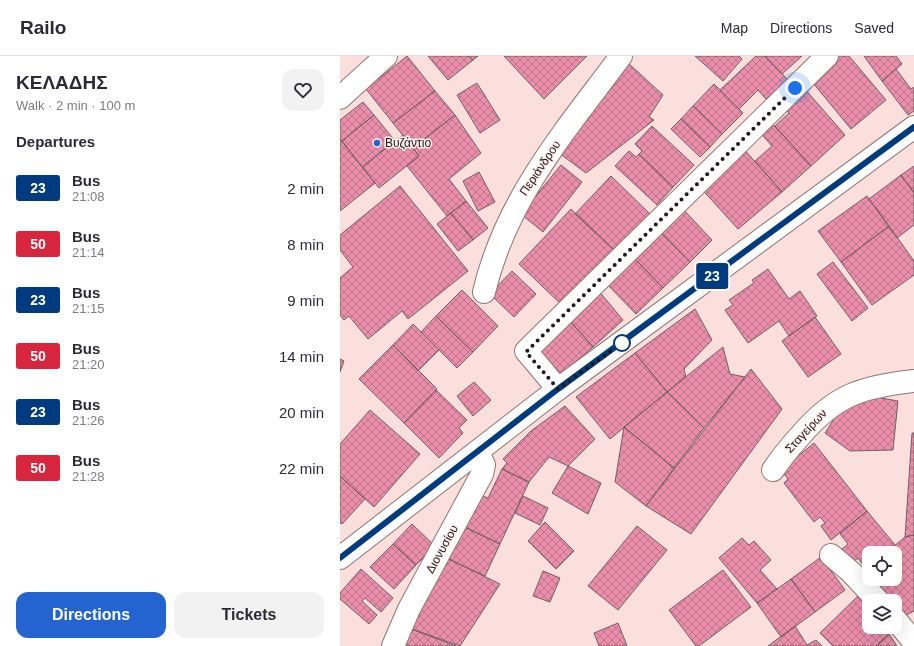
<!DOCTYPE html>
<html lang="en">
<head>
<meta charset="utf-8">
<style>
  body { margin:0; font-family:Arial,sans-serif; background:#f2f2f3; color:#2b2b33; height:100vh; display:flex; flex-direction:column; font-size:15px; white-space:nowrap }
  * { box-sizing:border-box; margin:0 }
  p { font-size:13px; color:#7c7c81 }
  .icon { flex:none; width:22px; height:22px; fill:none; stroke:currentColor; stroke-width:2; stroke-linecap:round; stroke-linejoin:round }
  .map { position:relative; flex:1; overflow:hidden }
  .sheet { display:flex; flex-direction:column; background:#fff; width:340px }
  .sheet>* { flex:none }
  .badge { padding:0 8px; border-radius:3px; font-size:14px; line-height:26px }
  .tools { position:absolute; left:522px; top:490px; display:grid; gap:8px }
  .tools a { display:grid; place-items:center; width:40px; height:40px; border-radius:8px; background:#fff; box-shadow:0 4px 16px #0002; font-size:20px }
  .you { position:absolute; width:20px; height:20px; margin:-10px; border:3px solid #fff; border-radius:50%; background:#1a73e8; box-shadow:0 0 0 6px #1a73e833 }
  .map>.badge { position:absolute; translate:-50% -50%; box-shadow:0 0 0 2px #fff }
  h2 { padding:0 16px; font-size:15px; line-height:36px }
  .round { display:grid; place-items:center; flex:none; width:42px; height:42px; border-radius:12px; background:#f2f2f3 }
  .headline { display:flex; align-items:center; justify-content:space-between; height:68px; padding:0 16px }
  h1 { font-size:19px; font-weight:600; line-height:30px }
  .primary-button { display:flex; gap:8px; margin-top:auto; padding:8px 16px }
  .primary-button a { flex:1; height:46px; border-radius:12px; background:#2364d0; color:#fff; font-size:16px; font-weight:600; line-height:46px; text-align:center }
  .primary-button a+a { background:#f2f2f3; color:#2b2b33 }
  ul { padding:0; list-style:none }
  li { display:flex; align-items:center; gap:12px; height:56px; padding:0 16px }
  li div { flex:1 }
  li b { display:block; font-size:15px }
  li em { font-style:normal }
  li .badge { min-width:44px; font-weight:700; text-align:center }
  header { display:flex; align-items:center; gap:24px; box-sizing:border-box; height:56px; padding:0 20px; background:#fff; border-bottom:1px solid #e1e1e2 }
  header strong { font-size:19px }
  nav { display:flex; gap:22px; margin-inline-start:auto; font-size:14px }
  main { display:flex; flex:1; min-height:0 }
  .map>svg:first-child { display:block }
  .building { fill:url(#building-cross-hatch); stroke:#735d64 }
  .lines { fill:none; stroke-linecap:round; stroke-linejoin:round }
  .minor-casing { stroke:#8d7573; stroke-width:24 }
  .major-casing { stroke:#8d7573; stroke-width:24 }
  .minor { stroke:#fff; stroke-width:22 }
  .major { stroke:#fff; stroke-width:22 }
  .line-casing { stroke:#fff; stroke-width:9 }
  .line { stroke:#003b80; stroke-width:6 }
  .walk { stroke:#221918; stroke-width:4; stroke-dasharray:0 7.2 }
  .poi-dot { fill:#2364d0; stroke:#fcf1f0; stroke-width:1.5 }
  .stop-dot { fill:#fff; stroke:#003b80; stroke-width:2 }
  .labels { text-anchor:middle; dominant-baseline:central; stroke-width:3; stroke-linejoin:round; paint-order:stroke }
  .poi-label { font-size:12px; fill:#221918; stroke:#fcf1f0; text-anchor:start }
  .street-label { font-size:12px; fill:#221918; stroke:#fcf1f0 }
</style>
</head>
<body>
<header>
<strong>Railo</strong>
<nav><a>Map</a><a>Directions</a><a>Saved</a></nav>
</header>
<main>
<section class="sheet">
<div class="headline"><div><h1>ΚΕΛΑΔΗΣ</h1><p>Walk · 2 min · 100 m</p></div><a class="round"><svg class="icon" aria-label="heart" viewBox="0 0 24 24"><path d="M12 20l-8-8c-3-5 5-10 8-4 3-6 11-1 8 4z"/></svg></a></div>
<h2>Departures</h2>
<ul>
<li><span class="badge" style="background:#003b80;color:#fff">23</span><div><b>Bus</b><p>21:08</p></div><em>2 min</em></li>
<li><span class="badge" style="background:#d7263d;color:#fff">50</span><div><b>Bus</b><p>21:14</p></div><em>8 min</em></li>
<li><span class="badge" style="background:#003b80;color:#fff">23</span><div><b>Bus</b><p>21:15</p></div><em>9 min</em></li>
<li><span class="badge" style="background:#d7263d;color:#fff">50</span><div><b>Bus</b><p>21:20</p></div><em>14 min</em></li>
<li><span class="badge" style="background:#003b80;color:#fff">23</span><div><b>Bus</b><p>21:26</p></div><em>20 min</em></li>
<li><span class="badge" style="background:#d7263d;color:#fff">50</span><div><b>Bus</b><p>21:28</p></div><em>22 min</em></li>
</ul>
<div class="primary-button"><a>Directions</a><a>Tickets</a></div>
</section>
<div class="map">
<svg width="574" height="590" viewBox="0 0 574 590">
  <defs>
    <pattern id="building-cross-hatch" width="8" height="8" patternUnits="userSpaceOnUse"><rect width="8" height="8" fill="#eb8eac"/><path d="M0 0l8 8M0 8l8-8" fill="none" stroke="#be738b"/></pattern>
  </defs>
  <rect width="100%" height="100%" fill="#fadfdd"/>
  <!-- building -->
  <path class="building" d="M 67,0 L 95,35 L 53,67 L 26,33 Z
    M 88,0 L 129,0 L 133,4 L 108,24 Z
    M 129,0 L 138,0 L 133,4 Z
    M 164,0 L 247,0 L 204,43 Z
    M 355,0 L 399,0 L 402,3 L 383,25 Z
    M 416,0 L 425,0 L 448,24 L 426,43 L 418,34 L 399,53 L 380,34 Z
    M 427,0 L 462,0 L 442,18 L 426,1 Z
    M 492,0 L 509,0 L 546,44 L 511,73 L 468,21 Z
    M 524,0 L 556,0 L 562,8 L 542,25 Z
    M 287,6 L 323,39 L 309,61 L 314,64 L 246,117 L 219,97 Z
    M 556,13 L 571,33 L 574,31 L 574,55 L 568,59 L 542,25 Z
    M 137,27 L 160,64 L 140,77 L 117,39 Z
    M 374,28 L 403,57 L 382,78 L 353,50 Z
    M 464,32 L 505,79 L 471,110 L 435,70 L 449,57 L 443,50 Z
    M 95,35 L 115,59 L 73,92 L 53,67 Z
    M 23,46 L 34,59 L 2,85 L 0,83 L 0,64 Z
    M 353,50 L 382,78 L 370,91 L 341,63 Z
    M 34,59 L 55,85 L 22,111 L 2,85 Z
    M 115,59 L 141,97 L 109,123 L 126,145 L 107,160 L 67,110 L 79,100 L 73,92 Z
    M 341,63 L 370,91 L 360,101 L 331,73 Z
    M 428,63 L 471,110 L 442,136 L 415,105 L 432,90 L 417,73 Z
    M 312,70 L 354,109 L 333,131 L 299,98 L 302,95 L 295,88 Z
    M 63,79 L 79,100 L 39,132 L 22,111 Z
    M 0,83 L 35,127 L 0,155 Z
    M 402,91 L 442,136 L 398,173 L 359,130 Z
    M 289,95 L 296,101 L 299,98 L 333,131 L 317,149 L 275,110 Z
    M 221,109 L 242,126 L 203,176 L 181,158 Z
    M 574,110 L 574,137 L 561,119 Z
    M 139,116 L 155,146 L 138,155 L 123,125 Z
    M 561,119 L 574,137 L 574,169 L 557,182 L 529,143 Z
    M 271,120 L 310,158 L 275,195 L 235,158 Z
    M 60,130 L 128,215 L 68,263 L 62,255 L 28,283 L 9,260 L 4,264 L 0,259 L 0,222 L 13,211 L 0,194 L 0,179 Z
    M 527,140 L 549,170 L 501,206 L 478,175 Z
    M 126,145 L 148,172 L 133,184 L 111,157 Z
    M 340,150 L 372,184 L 350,206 L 317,172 Z
    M 231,153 L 275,195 L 224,251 L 179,208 Z
    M 111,157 L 133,184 L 118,195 L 97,168 Z
    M 549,170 L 574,205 L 574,219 L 532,249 L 501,206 Z
    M 317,172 L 350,206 L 323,232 L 290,198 Z
    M 290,198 L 323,232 L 296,258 L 263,224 Z
    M 493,206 L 528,252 L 512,265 L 477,218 Z
    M 428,213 L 449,243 L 460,235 L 477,260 L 449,280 L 439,265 L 408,287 L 385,254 L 393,249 L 389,244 L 414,227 L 412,224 Z
    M 172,215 L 196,238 L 174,261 L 150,238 Z
    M 122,234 L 158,270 L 133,296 L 96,260 Z
    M 258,234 L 283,264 L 253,291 L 230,265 Z
    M 355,253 L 372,284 L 344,313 L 346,321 L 327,336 L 295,297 Z
    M 96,260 L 133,296 L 117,312 L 81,276 Z
    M 475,261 L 501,298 L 468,321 L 442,285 Z
    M 230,265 L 253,291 L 219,320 L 197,294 Z
    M 73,268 L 99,294 L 78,315 L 53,289 Z
    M 53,289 L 97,333 L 64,367 L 19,323 Z
    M 383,291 L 390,318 L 405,321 L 364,372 L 327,336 Z
    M 295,297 L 327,336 L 270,383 L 236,341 Z
    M 0,303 L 4,305 L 0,316 Z
    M 411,313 L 442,353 L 351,478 L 306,450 Z
    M 134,326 L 151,344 L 133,360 L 117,340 Z
    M 96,334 L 127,364 L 119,372 L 123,377 L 99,402 L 64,367 Z
    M 327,336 L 364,372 L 334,412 L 284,371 Z
    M 525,339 L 558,345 L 553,394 L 510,395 L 485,377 L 505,346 Z
    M 225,350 L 255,383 L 228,410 L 209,401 L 189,426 L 162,413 L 167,407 L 163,403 L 191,375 Z
    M 30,354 L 80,398 L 34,451 L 0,420 L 0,388 Z
    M 284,371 L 334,412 L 306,450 L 275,426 Z
    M 572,377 L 574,377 L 574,479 L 565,481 Z
    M 474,387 L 527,455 L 491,484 L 481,470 L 485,467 L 480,461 L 474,466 L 444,427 L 448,423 L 441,414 Z
    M 228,410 L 261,427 L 248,458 L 212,437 Z
    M 162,413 L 189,426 L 160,488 L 125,471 L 140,439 L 148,442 Z
    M 0,420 L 25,443 L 2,468 L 0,467 Z
    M 183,440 L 208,452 L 200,469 L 175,457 Z
    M 527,455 L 555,489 L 546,497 L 529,497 L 529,512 L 527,514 L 518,502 L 513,506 L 502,493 L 508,488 L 500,478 Z
    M 205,466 L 234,495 L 216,513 L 188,485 Z
    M 72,468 L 95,490 L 76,509 L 53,488 Z
    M 120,469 L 160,488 L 145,520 L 104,501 Z
    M 297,470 L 327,494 L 278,554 L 248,530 Z
    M 574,479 L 574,555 L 564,560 L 555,549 L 555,545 L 552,545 L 534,523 L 555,523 L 555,497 L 546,497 L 565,481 Z
    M 402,482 L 409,489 L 414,485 L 431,504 L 420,514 L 437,533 L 417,547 L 379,502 Z
    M 53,488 L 76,509 L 54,533 L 30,511 Z
    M 481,501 L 505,534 L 475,556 L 451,523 Z
    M 109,503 L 160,528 L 120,590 L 66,571 Z
    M 21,513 L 53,542 L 41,556 L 25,542 L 22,545 L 37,559 L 29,568 L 0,543 L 0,537 Z
    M 383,514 L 411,551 L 359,590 L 356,590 L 329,554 Z
    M 203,515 L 220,522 L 210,546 L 193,540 Z
    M 451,523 L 475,556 L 441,581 L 417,547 Z
    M 518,540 L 529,552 L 529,571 L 546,571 L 551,576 L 536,590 L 493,590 L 480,577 Z
    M 278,567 L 287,590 L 259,590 L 254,577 Z
    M 455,570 L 467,589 L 476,584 L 482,590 L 428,590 Z
    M 66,571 L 116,590 L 60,590 Z
    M 549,578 L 557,590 L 536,590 Z"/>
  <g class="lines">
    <!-- minor casing -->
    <g class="minor-casing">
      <path id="minor" d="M 144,236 C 166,143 225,75 281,0
        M 218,333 L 186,295 L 487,0
        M 433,414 C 441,402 450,391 460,380 C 495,339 521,331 574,325
        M 491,499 L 512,517 L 538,545
        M 555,563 L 574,586
        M 53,590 L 69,553 L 142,418 L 144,409 L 138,396"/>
    </g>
    <!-- major casing -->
    <g class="major-casing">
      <path id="major" d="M 0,42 L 46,0
        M 0,502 L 218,333 L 574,71"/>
    </g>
    <!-- minor -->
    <use href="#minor" class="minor"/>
    <!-- major -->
    <use href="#major" class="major"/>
  </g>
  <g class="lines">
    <!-- line casing -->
    <g class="line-casing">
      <path id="line" d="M 0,502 L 218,333 L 574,71"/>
    </g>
    <!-- line -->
    <use href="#line" class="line"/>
    <!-- walk -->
    <path class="walk" d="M 282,287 L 218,333 L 186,296 L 455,32"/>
  </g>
  <!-- markers -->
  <circle class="poi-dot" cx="37" cy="87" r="4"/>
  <circle class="stop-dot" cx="282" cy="287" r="8"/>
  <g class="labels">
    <!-- poi labels -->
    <g class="poi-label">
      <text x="45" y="87">Βυζάντιο</text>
    </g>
    <!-- street labels -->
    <g class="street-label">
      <text transform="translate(200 112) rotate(-56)">Περιάνδρου</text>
      <text transform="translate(466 375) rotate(-47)">Σταγείρων</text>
      <text transform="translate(102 493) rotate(-61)">Διονυσίου</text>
    </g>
  </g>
</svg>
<div class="tools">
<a><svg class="icon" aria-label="locate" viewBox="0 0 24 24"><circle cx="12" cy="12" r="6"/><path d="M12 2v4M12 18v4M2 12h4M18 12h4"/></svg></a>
<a><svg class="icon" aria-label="layers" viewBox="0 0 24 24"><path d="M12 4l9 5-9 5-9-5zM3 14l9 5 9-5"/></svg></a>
</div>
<div class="you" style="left:455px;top:32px"></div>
<b class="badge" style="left:372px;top:220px;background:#003b80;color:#fff">23</b>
</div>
</main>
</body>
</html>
